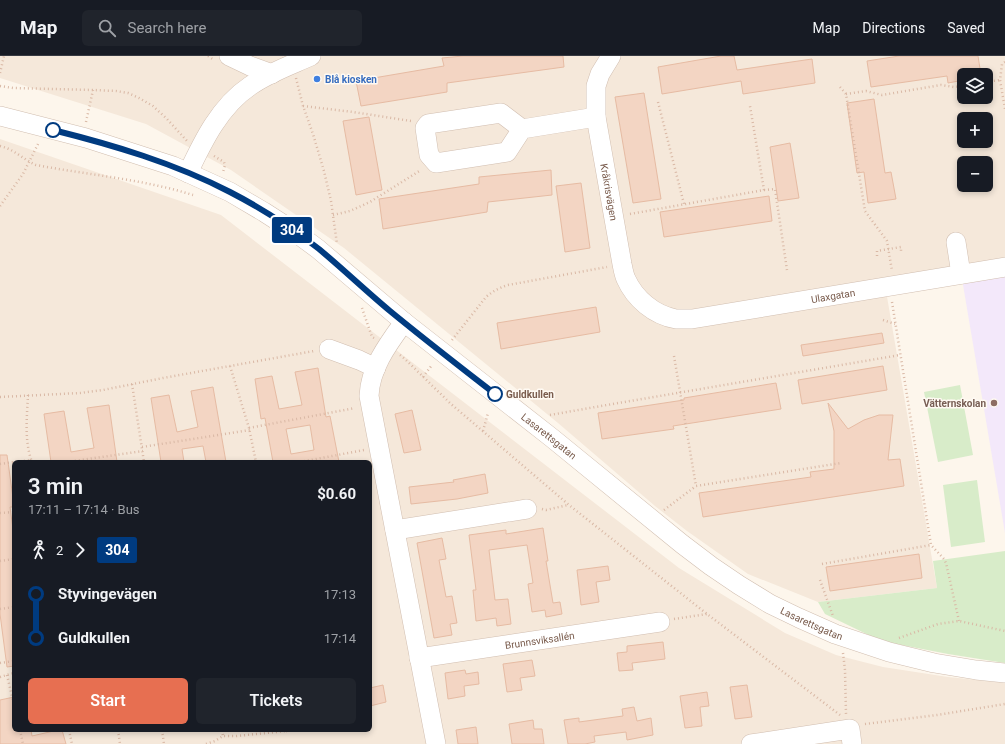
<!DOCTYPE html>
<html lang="en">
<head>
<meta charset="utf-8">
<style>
  body { margin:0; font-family:Roboto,sans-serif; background:#20242c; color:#f1f3f6; height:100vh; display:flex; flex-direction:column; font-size:15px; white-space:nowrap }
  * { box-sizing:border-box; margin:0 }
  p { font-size:13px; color:#9ea1a6 }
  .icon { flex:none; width:22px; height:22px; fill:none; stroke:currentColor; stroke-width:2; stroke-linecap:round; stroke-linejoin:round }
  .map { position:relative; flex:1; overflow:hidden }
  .sheet { position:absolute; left:12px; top:404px; width:360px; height:272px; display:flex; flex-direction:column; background:#171b24; border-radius:6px; box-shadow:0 2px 6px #0003 }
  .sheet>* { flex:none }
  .badge { padding:0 8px; border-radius:3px; font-size:14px; line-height:26px }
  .tools { position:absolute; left:957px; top:12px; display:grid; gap:8px }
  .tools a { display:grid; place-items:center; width:36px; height:36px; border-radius:6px; background:#171b24; box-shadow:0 2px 6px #0003; font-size:20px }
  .map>.badge { position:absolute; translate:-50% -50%; box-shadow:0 0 0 2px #fff }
  .legs { display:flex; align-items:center; gap:6px; height:44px; padding:0 16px; font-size:13px }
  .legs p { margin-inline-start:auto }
  .overview { display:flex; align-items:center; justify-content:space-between; height:68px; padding:0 16px }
  h1 { font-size:22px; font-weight:600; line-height:30px }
  .cta { display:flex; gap:8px; margin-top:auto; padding:8px 16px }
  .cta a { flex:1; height:46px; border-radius:6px; background:#e76f51; color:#fff; font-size:16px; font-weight:600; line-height:46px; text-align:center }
  .cta a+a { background:#20242c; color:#f1f3f6 }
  ul { padding:0 16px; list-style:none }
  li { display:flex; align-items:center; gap:14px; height:44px; font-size:15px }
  li i { display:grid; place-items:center; width:6px; height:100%; margin:0 5px; background:currentColor }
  li i::after { content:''; width:10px; height:10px; margin:-5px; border:3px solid; border-radius:50%; background:#171b24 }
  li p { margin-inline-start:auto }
  li:first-child i { background:linear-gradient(#0000 50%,currentColor 0) }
  li:last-child i { background:linear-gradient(currentColor 50%,#0000 0) }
  header { display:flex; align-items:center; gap:24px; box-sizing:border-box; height:56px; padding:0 20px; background:#171b24; border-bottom:1px solid #363941 }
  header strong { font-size:19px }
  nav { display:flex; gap:22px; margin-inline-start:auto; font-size:14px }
  .search { width:280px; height:36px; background:#20242c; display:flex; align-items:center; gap:10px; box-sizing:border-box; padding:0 14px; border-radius:6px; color:#9ea1a6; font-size:15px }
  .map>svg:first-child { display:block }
  .residential { fill:#f5e8da; fill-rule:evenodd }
  .education { fill:#f3e8fa }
  .green { fill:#d8ecc9 }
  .building { fill:#f3d5c3; stroke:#e6bba3; fill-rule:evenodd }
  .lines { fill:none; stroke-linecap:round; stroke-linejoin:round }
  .minor-casing { stroke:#d1beb0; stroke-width:20 }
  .path { stroke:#d9b8a5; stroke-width:2.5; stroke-dasharray:1 3; stroke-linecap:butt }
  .minor { stroke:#fff; stroke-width:19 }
  .line-1-casing { stroke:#fff; stroke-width:9 }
  .line-1 { stroke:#003b80; stroke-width:6 }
  .shop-dot { fill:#3f7fe0; stroke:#fffaf3; stroke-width:1.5 }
  .stop-1-dot { fill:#fff; stroke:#003b80; stroke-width:2 }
  .education-dot { fill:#8d6e63; stroke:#fffaf3; stroke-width:1.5 }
  .labels { text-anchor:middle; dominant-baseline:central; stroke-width:3; stroke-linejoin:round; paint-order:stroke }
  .shop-label { font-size:10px; font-weight:bold; fill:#366cbe; stroke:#fffaf3; text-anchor:start }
  .street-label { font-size:10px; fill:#7a5c4d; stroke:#fffaf3 }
  .stop-label { font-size:10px; font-weight:bold; fill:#7a5c4d; stroke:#fffaf3; text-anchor:start }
  .education-label { font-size:10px; font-weight:bold; fill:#785e54; stroke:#fffaf3; text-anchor:end }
</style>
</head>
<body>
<header>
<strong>Map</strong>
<div class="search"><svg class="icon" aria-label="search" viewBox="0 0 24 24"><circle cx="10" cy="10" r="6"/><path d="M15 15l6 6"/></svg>Search here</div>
<nav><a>Map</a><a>Directions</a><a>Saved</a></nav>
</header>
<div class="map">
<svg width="1005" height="688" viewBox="0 0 1005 688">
  <rect width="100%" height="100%" fill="#fdf6ec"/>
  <!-- residential -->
  <path class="residential" d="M 0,0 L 1005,0 L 1005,209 L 885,229 L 937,532 L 818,546 L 748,518 L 687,475 L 655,450 L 558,367 L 344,192 L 231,114 L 146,68 L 0,22 ZM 964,19 L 986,19 L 986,41 L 964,41 ZM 964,63 L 986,63 L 986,85 L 964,85 ZM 964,107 L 986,107 L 986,129 L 964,129 Z
    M 0,83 L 221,159 L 679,512 L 785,577 L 836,599 L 883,611 L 948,621 L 1005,627 L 1005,688 L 0,688 ZM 14,406 L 370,406 L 370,674 L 14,674 Z"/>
  <!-- education -->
  <path class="education" d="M 1005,210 L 1005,477 L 961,217 Z"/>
  <!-- green -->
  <path class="green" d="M 960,329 L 973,399 L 938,406 L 924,336 Z
    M 977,424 L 985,486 L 951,491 L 943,429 Z
    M 1005,495 L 1005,607 L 948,598 L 881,585 L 825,558 L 818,546 L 937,532 L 933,505 Z"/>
  <!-- building -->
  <path class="building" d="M 463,0 L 563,0 L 564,11 L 447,27 L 447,36 L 361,50 L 356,25 L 444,10 L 442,2 Z
    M 721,0 L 734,0 L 737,14 L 812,3 L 815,27 L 743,38 L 741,25 L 662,38 L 658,11 Z
    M 899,0 L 978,0 L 981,19 L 964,19 L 964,24 L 948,27 L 947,20 L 871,31 L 867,5 Z
    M 644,37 L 661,143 L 633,147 L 615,41 Z
    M 874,43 L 885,117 L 891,116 L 896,143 L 868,147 L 864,116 L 857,117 L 847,47 Z
    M 369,61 L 382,134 L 356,139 L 343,65 Z
    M 790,87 L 799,142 L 778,145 L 770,91 Z
    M 551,114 L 552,139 L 488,146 L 487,156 L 383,173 L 379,143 L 479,128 L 479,121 Z
    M 581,127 L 590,192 L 565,196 L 556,130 Z
    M 769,140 L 772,165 L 664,181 L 660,156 Z
    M 596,251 L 600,276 L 501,293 L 497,267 Z
    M 882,277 L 884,287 L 803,300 L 801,289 Z
    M 883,310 L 887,334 L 802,348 L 798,324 Z
    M 318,312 L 326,361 L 330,360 L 339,406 L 273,406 L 265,362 L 261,363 L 255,323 L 272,320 L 279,353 L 302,349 L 295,316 ZM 310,369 L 314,394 L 291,398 L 286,373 Z
    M 776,327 L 781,353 L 673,370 L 674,373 L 602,383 L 598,357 L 684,344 L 684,342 Z
    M 213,331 L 226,406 L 206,406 L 203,390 L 182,393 L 184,406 L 161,406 L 151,342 L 169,339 L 177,376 L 198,371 L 191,335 Z
    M 828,347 L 848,373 L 864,364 L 879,359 L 893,359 L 888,404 L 900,403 L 904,430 L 703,461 L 699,437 L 811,421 L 810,416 L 834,413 L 834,375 Z
    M 109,349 L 117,406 L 51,406 L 44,358 L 64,355 L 71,396 L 94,392 L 87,352 Z
    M 412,354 L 421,394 L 404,397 L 395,358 Z
    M 0,399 L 7,399 L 14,449 L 14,451 L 10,451 L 14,481 L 14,610 L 7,611 L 0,558 Z
    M 485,418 L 488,437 L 457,443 L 411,448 L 409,431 L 454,426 L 453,424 Z
    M 543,472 L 548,505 L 546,505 L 553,547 L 560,546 L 562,558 L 546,561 L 545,554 L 532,556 L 528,528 L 533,527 L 527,489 L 489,494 L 495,544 L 508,543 L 511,568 L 497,570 L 496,562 L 476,565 L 473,534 L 476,534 L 469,479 L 506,474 L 506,478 Z
    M 442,482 L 446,503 L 439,504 L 446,541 L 452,540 L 457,567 L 450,568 L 452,579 L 434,582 L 417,487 Z
    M 919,498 L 922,522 L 830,535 L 826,511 Z
    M 608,510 L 610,524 L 596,526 L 599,546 L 581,549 L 577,514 Z
    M 663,586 L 665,603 L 632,607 L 633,614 L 619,615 L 617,597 L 627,596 L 627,590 Z
    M 532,604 L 535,620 L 520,622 L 522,634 L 507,636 L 503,608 Z
    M 465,614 L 466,618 L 478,616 L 479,628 L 464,630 L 465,640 L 448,643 L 445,617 Z
    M 383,629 L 386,646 L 370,650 L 370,632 Z
    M 747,629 L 752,661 L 735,663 L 730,631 Z
    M 707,636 L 709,650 L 700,651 L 702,670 L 685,672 L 680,640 Z
    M 14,641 L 14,674 L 31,674 L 32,680 L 58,674 L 62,674 L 66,688 L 0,688 L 0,644 Z
    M 634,651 L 637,665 L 651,662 L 653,679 L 627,684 L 626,676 L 594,680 L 595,686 L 585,688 L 568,688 L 564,664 L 579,662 L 579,666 L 623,660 L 622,653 Z
    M 533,664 L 534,673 L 542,673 L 544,688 L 512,688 L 509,668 Z
    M 476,671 L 478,688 L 458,688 L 456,674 Z"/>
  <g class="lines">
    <!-- minor casing -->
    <g class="minor-casing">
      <g id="minor">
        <path d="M 229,0 L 250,10 L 272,18"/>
        <path id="s1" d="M 611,0 L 600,18 L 596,30 L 596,61 L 622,208 C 623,213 624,219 626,223 C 635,243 654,259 676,263 C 681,263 687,263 692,263 L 1005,211"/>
        <path id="s2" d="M 0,60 L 86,82 L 173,110 L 230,136 L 264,156 L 295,176 L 318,193 L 404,266 L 552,382 L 682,488 L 711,510 L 739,529 L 770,548 L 799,562 L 835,578 L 889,596 L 934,607 L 976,614 L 1005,617"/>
        <path d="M 522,73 L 507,96 L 436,107 L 429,99 L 425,72 L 428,68 L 501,57 L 522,73 L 596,61"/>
        <path d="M 188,117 C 203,85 220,50 250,30 C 268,17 291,9 311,0"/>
        <path d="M 956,186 L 961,218"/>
        <path d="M 404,266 C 388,288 370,312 369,340 L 436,688"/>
        <path d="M 329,293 L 359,304 L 376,312"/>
        <path d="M 395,474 L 527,453"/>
        <path id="s3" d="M 419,602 L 660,566"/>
        <path d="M 751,688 L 850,673 L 852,688"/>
      </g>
    </g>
    <!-- path -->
    <path class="path" d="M 208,0 L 214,4
      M 1005,6 L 1002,8 L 1000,24 L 1005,53
      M 0,17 L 4,0
      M 296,22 L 303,50 L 313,78 L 324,115 L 331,145 L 337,188
      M 986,26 L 1000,24
      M 0,30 L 13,32 L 93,34 L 116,35 L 128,37 L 139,42 L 153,50 L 167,63 L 187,85
      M 840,31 L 846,38 L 865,155 L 887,185 L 892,215
      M 846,38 L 866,35 L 882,39 L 941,29 L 954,31 L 964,30
      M 658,46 L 684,148
      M 303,50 L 353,56 L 411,65
      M 86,66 L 93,34
      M 0,90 C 14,93 24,104 36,109 C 89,119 142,123 193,139
      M 214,100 L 224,106 L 225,109 L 223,116
      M 764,134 L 775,133 L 787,214
      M 0,150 L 23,118 L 38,88
      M 630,158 L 764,134 L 750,50
      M 333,159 L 350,155 L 370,146 L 421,114
      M 877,200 L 877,195 L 901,191 L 901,195
      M 892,246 L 931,489 L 944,503 L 946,507 L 959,565
      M 362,252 L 372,281 L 374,282
      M 883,264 L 895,268
      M 452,284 L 486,241 C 493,235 499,232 508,229 L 607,211
      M 400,299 L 405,303 L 451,348 L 569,449 L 707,558 L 840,659
      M 674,300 L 696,430 L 841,407
      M 230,310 L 249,372 L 256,406
      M 423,321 L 432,309
      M 132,328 L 144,406
      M 28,339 C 27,361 24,385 32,406
      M 0,341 L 80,337 L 103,334 L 163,322 L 314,295
      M 550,359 L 601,350 L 900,299
      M 249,372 L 355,352
      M 483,375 L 488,357
      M 142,391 L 250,374
      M 16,406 L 31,404
      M 67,406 L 143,395
      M 300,406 L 364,394
      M 0,408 L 14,406
      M 542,453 L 546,454 L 568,449
      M 664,454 L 696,430
      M 0,457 L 14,456
      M 0,505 L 14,503
      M 822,508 L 931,489
      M 820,524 L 833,560
      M 0,553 L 14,551
      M 674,563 L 707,558
      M 899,582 L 938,568 L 959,565 L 1005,575
      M 843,597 L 845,614 L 846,658
      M 0,607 L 14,605
      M 7,619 L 14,649
      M 0,621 L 14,617
      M 865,668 L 937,659 L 1005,648
      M 20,674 L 23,688
      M 69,674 L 72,688
      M 118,674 L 120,688
      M 162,674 L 164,688
      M 222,674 L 223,680
      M 286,675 L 301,674
      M 206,688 L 215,685 L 223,680 L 237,680 L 286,675 L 286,674"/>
    <!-- minor -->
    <use href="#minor" class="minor"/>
  </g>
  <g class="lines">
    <!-- line-1 casing -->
    <g class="line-1-casing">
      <path id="line-1" d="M 53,74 C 113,89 174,107 230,136 C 261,152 292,172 319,193 C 343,213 366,235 390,255 C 424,283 459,310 495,338"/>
    </g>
    <!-- line-1 -->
    <use href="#line-1" class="line-1"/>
  </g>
  <!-- markers -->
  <circle class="shop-dot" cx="317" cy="23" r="4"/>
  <g class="stop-1-dot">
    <circle cx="53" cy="74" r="7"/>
    <circle cx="495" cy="338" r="7"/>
  </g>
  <circle class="education-dot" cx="994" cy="347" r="4"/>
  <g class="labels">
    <!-- shop labels -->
    <g class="shop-label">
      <text x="325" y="23">Blå kiosken</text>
    </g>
    <!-- street labels -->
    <g class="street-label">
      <text stroke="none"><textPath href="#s1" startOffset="141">Kråkrisvägen</textPath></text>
      <text stroke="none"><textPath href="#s1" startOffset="455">Ulaxgatan</textPath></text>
      <text stroke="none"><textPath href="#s2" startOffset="645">Lasarettsgatan</textPath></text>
      <text stroke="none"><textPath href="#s2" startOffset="969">Lasarettsgatan</textPath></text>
      <text stroke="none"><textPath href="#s3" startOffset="122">Brunnsviksallén</textPath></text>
    </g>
    <!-- stop labels -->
    <g class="stop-label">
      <text x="506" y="338">Guldkullen</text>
    </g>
    <!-- education labels -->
    <g class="education-label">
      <text x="986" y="347">Vätternskolan</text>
    </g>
  </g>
</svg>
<div class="tools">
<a><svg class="icon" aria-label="layers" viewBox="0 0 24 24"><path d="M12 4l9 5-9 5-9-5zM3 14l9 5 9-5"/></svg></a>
<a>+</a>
<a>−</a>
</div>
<b class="badge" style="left:292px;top:174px;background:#003b80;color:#fff">304</b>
<section class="sheet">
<div class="overview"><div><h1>3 min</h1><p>17:11 – 17:14 · Bus</p></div><b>$0.60</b></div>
<div class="legs"><svg class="icon" aria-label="walk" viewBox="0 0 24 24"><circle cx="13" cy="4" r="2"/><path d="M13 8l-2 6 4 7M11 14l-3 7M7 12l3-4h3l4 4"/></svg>2<svg class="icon" aria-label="forward" viewBox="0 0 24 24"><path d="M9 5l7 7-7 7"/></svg><b class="badge" style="background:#003b80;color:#fff">304</b></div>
<ul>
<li><i style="color:#003b80"></i><b>Styvingevägen</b><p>17:13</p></li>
<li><i style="color:#003b80"></i><b>Guldkullen</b><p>17:14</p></li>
</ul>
<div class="cta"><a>Start</a><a>Tickets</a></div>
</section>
</div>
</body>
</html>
